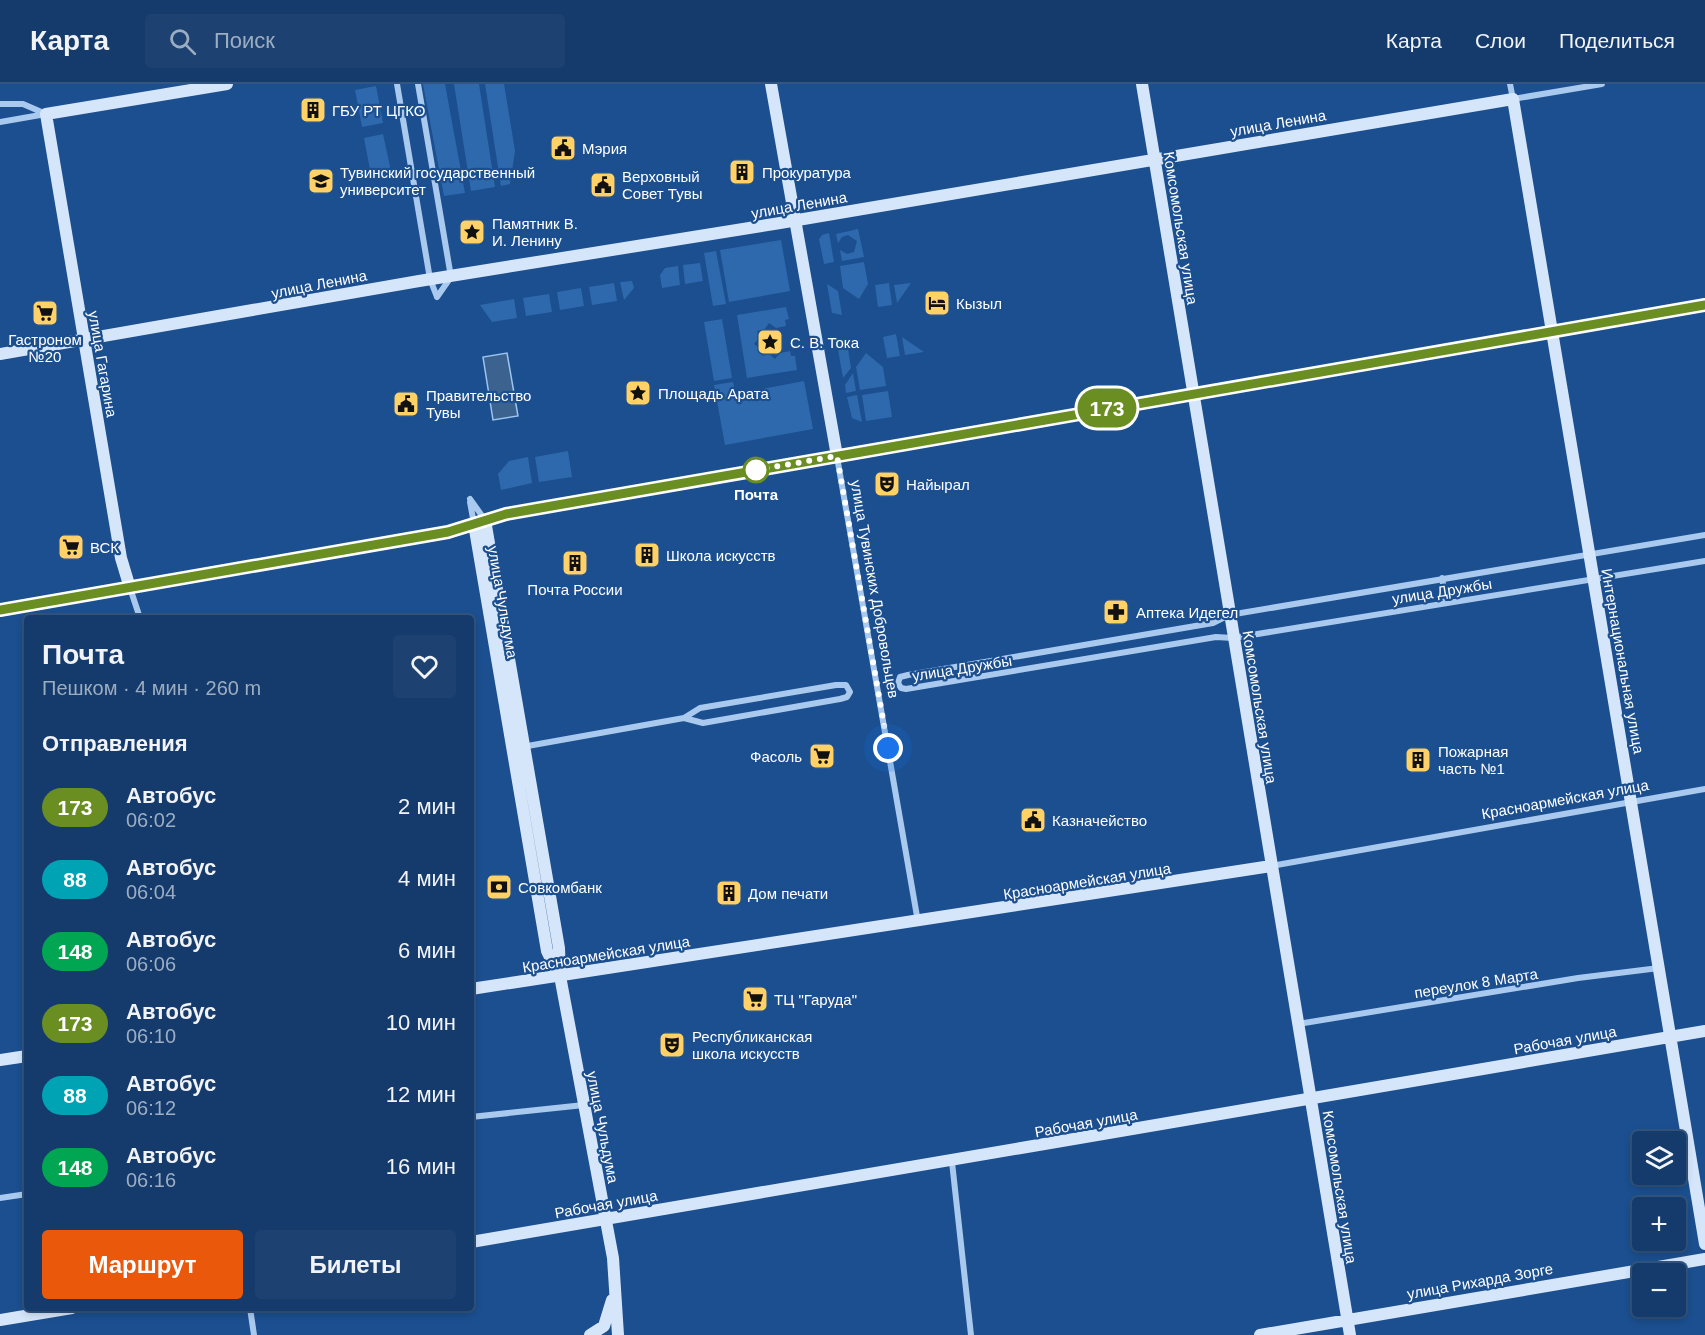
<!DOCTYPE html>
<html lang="ru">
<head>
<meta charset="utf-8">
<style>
  body { margin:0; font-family:Arial,sans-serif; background:#1d4271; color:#f1f3f6; height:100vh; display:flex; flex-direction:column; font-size:22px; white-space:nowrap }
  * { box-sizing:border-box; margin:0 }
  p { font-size:20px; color:#9dadc1 }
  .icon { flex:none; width:33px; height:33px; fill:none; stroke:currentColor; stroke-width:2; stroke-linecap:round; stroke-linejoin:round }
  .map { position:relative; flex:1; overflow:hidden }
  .drawer { position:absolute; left:24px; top:531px; width:450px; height:696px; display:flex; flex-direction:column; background:#143b6b; border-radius:6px; box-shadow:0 3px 9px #0003,0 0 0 2px #33557e }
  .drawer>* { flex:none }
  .badge { padding:0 12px; border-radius:20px; font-size:21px; line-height:39px }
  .tools { position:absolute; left:1632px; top:1047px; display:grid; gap:12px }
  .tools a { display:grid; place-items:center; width:54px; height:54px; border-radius:6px; background:#143b6b; box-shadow:0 3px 9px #0003,0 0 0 2px #33557e; font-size:30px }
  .you { position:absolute; width:30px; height:30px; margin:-15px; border:4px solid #fff; border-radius:50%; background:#1a73e8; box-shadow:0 0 0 9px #1a73e833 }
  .map>.badge { position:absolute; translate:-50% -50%; box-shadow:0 0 0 3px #fff }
  h2 { padding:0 18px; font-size:22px; line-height:54px }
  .round { display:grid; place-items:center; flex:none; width:63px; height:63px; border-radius:6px; background:#1d4271 }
  .summary { display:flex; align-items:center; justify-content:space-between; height:102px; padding:0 18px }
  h1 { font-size:28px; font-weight:600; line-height:45px }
  .primary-button { display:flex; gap:12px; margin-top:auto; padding:12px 18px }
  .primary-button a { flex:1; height:69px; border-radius:6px; background:#ea580c; color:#fff; font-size:24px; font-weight:600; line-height:69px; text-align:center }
  .primary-button a+a { background:#1d4271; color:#f1f3f6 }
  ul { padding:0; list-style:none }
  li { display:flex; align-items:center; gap:18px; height:72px; padding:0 18px }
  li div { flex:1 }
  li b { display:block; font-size:22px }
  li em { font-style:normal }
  li .badge { min-width:66px; font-weight:700; text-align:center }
  header { display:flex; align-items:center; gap:36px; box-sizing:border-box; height:84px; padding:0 30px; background:#143b6b; border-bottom:2px solid #33557e }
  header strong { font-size:28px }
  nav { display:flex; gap:33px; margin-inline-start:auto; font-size:21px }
  .search { width:420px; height:54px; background:#1d4271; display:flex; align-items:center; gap:15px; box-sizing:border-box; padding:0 21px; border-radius:6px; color:#9dadc1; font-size:22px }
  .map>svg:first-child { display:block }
  .green { fill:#2e69ad }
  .water { fill:#3c6290; stroke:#9cc4f0; stroke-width:1.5 }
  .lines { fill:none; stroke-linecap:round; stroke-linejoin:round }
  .street { stroke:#a9c9ee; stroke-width:6 }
  .secondary { stroke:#d6e6fa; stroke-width:12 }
  .line-casing { stroke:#fff; stroke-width:14 }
  .line { stroke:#6b8e23; stroke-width:9 }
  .walk { stroke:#fff; stroke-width:6; stroke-dasharray:0 10.8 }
  .stop-dot { fill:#fff; stroke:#6b8e23; stroke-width:3 }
  .labels { text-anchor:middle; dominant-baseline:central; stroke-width:4.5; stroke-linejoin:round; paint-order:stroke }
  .poi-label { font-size:15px; fill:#fff; stroke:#1b4f8f; text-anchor:start }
  .street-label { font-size:15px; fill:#fff; stroke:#1b4f8f }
  .stop-label { font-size:15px; font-weight:bold; fill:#fff; stroke:#1b4f8f }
</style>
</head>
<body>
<header>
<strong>Карта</strong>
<div class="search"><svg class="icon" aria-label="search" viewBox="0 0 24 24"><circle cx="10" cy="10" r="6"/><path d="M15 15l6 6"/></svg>Поиск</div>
<nav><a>Карта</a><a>Слои</a><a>Поделиться</a></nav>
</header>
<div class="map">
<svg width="1705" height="1251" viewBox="0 0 1705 1251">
  <rect width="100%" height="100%" fill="#1b4f8f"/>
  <!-- green -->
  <path class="green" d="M 423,0 L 445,0 L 465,109 L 444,112 Z
    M 454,0 L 479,0 L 495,103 L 471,107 Z
    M 485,0 L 504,0 L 515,67 L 510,100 L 501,102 Z
    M 376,2 L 383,39 L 362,43 L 355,6 Z
    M 383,50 L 391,87 L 371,91 L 364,54 Z
    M 858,145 L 864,173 L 842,177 L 840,166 L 847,170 L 854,168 L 857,157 L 848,151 L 842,153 L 838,159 L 836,150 Z
    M 829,149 L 834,178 L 824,180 L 819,155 L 822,151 Z
    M 781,156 L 790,207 L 729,218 L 720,166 Z
    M 716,167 L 726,220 L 713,222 L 704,169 Z
    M 864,178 L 868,200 L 859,215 L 843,204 L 840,182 Z
    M 700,179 L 703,197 L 685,200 L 683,181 Z
    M 678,182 L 680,201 L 662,204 L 660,191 L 665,184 Z
    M 632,197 L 634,204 L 624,216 L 620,198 Z
    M 614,199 L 617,217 L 592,221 L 589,203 Z
    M 889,199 L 892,221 L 878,223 L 875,201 Z
    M 911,199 L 897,219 L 894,201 Z
    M 827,200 L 838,207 L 842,231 L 832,229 Z
    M 581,204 L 584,222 L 560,226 L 557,208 Z
    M 549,210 L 552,228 L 526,232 L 523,214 Z
    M 514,215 L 517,234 L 492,238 L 480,221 Z
    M 786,223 L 789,235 L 785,236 L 786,242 L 776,244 L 769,239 L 764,246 L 757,247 L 759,254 L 754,260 L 761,265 L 762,272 L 769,270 L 775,275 L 780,269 L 790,267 L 791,272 L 795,272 L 797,286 L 747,294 L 737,231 Z
    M 722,235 L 732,294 L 714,297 L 704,238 Z
    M 896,250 L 900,272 L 887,274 L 883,253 Z
    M 902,253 L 924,268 L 905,271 Z
    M 847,258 L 851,284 L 843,294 L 837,260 Z
    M 866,269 L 883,283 L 886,302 L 860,306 L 856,283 Z
    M 853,289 L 856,307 L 846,309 L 845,301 Z
    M 804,297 L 813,345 L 725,361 L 714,301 L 733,298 L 736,310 Z
    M 888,307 L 892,333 L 866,337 L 862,311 Z
    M 857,311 L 862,338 L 852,334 L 847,313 Z
    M 568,367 L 572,393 L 539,398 L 535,373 Z
    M 528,373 L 532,399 L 501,406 L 498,390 L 509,377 Z"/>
  <!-- water -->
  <path class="water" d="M 507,269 L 518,332 L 493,336 L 483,273 Z"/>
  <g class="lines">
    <!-- street -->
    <path class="street" d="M 397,0 L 430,195 L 437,213
      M 418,0 L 451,193 L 437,213
      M 1510,0 L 1513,15 L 1602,0
      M 0,20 L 23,20 L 46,30
      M 0,38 L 46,30
      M 837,373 L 918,838
      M 470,415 L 485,436
      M 470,418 L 474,440
      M 1705,451 L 1229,531 L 1213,539 L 908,591 L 900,593 L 898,599 L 901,604 L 906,605 L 1216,553 L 1233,554 L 1705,477
      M 1442,494 L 1446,518
      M 130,504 L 140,534
      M 522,663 L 684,634 L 700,624 L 836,601 L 846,601 L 850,608 L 847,613 L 840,615 L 703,639 L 684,634
      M 1271,782 L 1705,705
      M 1298,940 L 1578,894 L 1659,884
      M 471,1033 L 584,1021
      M 952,1078 L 971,1251
      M 0,1114 L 27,1110
      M 250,1224 L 254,1251"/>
    <!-- secondary -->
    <path class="secondary" d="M 771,0 L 837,372
      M 1142,0 L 1350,1251
      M 0,270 L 419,197 L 780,139 L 1513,15 L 1705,1160
      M 485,436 L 559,864 L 560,892 L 613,1174 L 618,1251
      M 474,440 L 547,867 L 559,891
      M 130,504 L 121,474 L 46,30 L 227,0
      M 0,526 L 448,448 L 506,430 L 1705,221
      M 471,905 L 1271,782
      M 0,976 L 27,972
      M 471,1158 L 1705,947
      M 0,1236 L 72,1224
      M 590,1251 L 604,1242 L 612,1216
      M 1260,1251 L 1705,1175"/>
  </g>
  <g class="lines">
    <!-- line casing -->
    <g class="line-casing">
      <path id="line" d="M 0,526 L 448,448 L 506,430 L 1705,221"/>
    </g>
    <!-- line -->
    <use href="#line" class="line"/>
    <!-- walk -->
    <path class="walk" d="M 756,386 L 837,372 L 888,664"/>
  </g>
  <!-- icons -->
  <defs>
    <g id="building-square" transform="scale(1.35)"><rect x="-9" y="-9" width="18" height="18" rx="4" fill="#ffd166" stroke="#1b4f8f"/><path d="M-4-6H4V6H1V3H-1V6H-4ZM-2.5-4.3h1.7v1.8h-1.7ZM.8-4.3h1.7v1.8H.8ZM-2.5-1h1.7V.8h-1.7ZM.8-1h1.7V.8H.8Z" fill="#111"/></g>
    <g id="civic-square" transform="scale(1.35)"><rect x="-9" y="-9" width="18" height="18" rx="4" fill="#ffd166" stroke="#1b4f8f"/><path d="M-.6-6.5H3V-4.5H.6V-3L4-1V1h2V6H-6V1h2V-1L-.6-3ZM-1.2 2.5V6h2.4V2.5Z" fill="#111"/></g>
    <g id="university-square" transform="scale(1.35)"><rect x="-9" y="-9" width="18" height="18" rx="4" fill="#ffd166" stroke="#1b4f8f"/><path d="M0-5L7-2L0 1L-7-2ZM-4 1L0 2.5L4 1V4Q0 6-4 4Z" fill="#111"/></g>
    <g id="sight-square" transform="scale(1.35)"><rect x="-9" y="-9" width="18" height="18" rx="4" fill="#ffd166" stroke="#1b4f8f"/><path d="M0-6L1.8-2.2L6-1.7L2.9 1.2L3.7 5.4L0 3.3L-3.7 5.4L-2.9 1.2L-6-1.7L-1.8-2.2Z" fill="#111"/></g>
    <g id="hotel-square" transform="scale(1.35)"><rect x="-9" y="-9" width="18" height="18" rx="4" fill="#ffd166" stroke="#1b4f8f"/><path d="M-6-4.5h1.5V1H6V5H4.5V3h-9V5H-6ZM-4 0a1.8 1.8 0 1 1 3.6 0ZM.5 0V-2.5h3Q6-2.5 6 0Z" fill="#111"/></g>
    <g id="supermarket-square" transform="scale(1.35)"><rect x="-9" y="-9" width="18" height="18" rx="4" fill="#ffd166" stroke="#1b4f8f"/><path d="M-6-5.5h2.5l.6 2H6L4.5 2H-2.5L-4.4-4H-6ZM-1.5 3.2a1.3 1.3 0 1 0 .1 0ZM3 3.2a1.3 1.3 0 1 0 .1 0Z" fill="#111"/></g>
    <g id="theatre-square" transform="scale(1.35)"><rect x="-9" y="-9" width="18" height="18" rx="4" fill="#ffd166" stroke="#1b4f8f"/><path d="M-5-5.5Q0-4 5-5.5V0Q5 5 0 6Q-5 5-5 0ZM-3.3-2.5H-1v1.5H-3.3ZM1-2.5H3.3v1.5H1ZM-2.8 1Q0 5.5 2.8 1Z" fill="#111"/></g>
    <g id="pharmacy-square" transform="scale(1.35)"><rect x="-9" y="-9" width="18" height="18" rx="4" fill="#ffd166" stroke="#1b4f8f"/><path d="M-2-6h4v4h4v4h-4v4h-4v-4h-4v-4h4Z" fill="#111"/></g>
    <g id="bank-square" transform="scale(1.35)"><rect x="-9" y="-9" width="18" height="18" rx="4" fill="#ffd166" stroke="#1b4f8f"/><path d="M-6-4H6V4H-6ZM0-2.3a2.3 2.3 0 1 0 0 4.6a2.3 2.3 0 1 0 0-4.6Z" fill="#111"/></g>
  </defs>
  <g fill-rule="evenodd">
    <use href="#building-square" x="313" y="26"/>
    <use href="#civic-square" x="563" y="64"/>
    <use href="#building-square" x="742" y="88"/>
    <use href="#university-square" x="321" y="97"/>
    <use href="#civic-square" x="603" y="101"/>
    <use href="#sight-square" x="472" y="148"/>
    <use href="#hotel-square" x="937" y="219"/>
    <use href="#supermarket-square" x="45" y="229"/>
    <use href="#sight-square" x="770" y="258"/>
    <use href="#sight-square" x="638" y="309"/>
    <use href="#civic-square" x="406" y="320"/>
    <use href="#theatre-square" x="887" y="400"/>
    <use href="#supermarket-square" x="71" y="463"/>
    <use href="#building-square" x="647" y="471"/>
    <use href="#building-square" x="575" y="479"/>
    <use href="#pharmacy-square" x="1116" y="528"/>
    <use href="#supermarket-square" x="822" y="672"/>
    <use href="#building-square" x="1418" y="676"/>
    <use href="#civic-square" x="1033" y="736"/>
    <use href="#bank-square" x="499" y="803"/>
    <use href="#building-square" x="729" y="809"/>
    <use href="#supermarket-square" x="755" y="915"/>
    <use href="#theatre-square" x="672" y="961"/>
  </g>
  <!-- markers -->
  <circle class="stop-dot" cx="756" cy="386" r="12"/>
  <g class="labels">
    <!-- poi labels -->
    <g class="poi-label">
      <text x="332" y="26">ГБУ РТ ЦГКО</text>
      <text x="582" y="64">Мэрия</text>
      <text x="340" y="88">Тувинский государственный<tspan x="340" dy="17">университет</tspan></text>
      <text x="762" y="88">Прокуратура</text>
      <text x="622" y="92">Верховный<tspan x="622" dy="17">Совет Тувы</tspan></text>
      <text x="492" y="139">Памятник В.<tspan x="492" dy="17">И. Ленину</tspan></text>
      <text x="956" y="219">Кызыл</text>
      <text x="45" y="255" text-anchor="middle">Гастроном<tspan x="45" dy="17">№20</tspan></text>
      <text x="790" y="258">С. В. Тока</text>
      <text x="658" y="309">Площадь Арата</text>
      <text x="426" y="311">Правительство<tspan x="426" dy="17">Тувы</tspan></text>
      <text x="906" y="400">Найырал</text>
      <text x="90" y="463">ВСК</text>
      <text x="666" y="471">Школа искусств</text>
      <text x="575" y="505" text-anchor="middle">Почта России</text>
      <text x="1136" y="528">Аптека Идегел</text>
      <text x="1438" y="667">Пожарная<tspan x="1438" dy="17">часть №1</tspan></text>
      <text x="802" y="672" text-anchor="end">Фасоль</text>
      <text x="1052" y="736">Казначейство</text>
      <text x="518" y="803">Совкомбанк</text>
      <text x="748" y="809">Дом печати</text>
      <text x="774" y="915">ТЦ "Гаруда"</text>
      <text x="692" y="952">Республиканская<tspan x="692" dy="17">школа искусств</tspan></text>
    </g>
    <!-- street labels -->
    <g class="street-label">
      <text transform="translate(1278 39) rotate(-10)">улица Ленина</text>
      <text transform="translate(799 121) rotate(-10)">улица Ленина</text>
      <text transform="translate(1181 144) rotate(81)">Комсомольская улица</text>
      <text transform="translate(319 200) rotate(-11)">улица Ленина</text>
      <text transform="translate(103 280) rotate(80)">улица Гагарина</text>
      <text transform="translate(875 505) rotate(80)">улица Тувинских Добровольцев</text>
      <text transform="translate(1442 507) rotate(-9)">улица Дружбы</text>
      <text transform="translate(503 518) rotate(80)">улица Чульдума</text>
      <text transform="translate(1623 577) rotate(80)">Интернациональная улица</text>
      <text transform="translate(962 584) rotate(-9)">улица Дружбы</text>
      <text transform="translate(1260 623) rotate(81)">Комсомольская улица</text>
      <text transform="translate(1565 715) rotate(-10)">Красноармейская улица</text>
      <text transform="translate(1087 797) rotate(-9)">Красноармейская улица</text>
      <text transform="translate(606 870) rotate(-9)">Красноармейская улица</text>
      <text transform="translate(1476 899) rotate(-9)">переулок 8 Марта</text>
      <text transform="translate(1565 956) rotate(-10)">Рабочая улица</text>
      <text transform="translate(1086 1039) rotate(-10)">Рабочая улица</text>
      <text transform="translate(603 1043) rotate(79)">улица Чульдума</text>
      <text transform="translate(1340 1103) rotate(81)">Комсомольская улица</text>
      <text transform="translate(606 1120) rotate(-10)">Рабочая улица</text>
      <text transform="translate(1480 1197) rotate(-10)">улица Рихарда Зорге</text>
    </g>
    <!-- stop labels -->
    <g class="stop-label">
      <text x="756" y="410">Почта</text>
    </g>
  </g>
</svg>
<div class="tools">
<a><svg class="icon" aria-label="layers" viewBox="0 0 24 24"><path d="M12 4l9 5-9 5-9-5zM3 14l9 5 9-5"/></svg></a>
<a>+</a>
<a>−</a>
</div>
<div class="you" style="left:888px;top:664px"></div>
<b class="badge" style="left:1107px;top:324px;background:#6b8e23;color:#fff">173</b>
<section class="drawer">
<div class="summary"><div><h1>Почта</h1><p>Пешком · 4 мин · 260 m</p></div><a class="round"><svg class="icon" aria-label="heart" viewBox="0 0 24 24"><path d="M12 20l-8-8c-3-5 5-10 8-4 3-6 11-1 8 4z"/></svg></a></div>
<h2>Отправления</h2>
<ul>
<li><span class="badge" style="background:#6b8e23;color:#fff">173</span><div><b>Автобус</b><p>06:02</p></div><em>2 мин</em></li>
<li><span class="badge" style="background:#00a3b4;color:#fff">88</span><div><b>Автобус</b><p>06:04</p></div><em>4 мин</em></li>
<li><span class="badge" style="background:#00a651;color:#fff">148</span><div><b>Автобус</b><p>06:06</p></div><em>6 мин</em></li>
<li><span class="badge" style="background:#6b8e23;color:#fff">173</span><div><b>Автобус</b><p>06:10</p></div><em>10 мин</em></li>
<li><span class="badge" style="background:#00a3b4;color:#fff">88</span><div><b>Автобус</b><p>06:12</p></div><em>12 мин</em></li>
<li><span class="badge" style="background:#00a651;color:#fff">148</span><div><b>Автобус</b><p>06:16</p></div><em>16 мин</em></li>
</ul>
<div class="primary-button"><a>Маршрут</a><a>Билеты</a></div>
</section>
</div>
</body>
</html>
